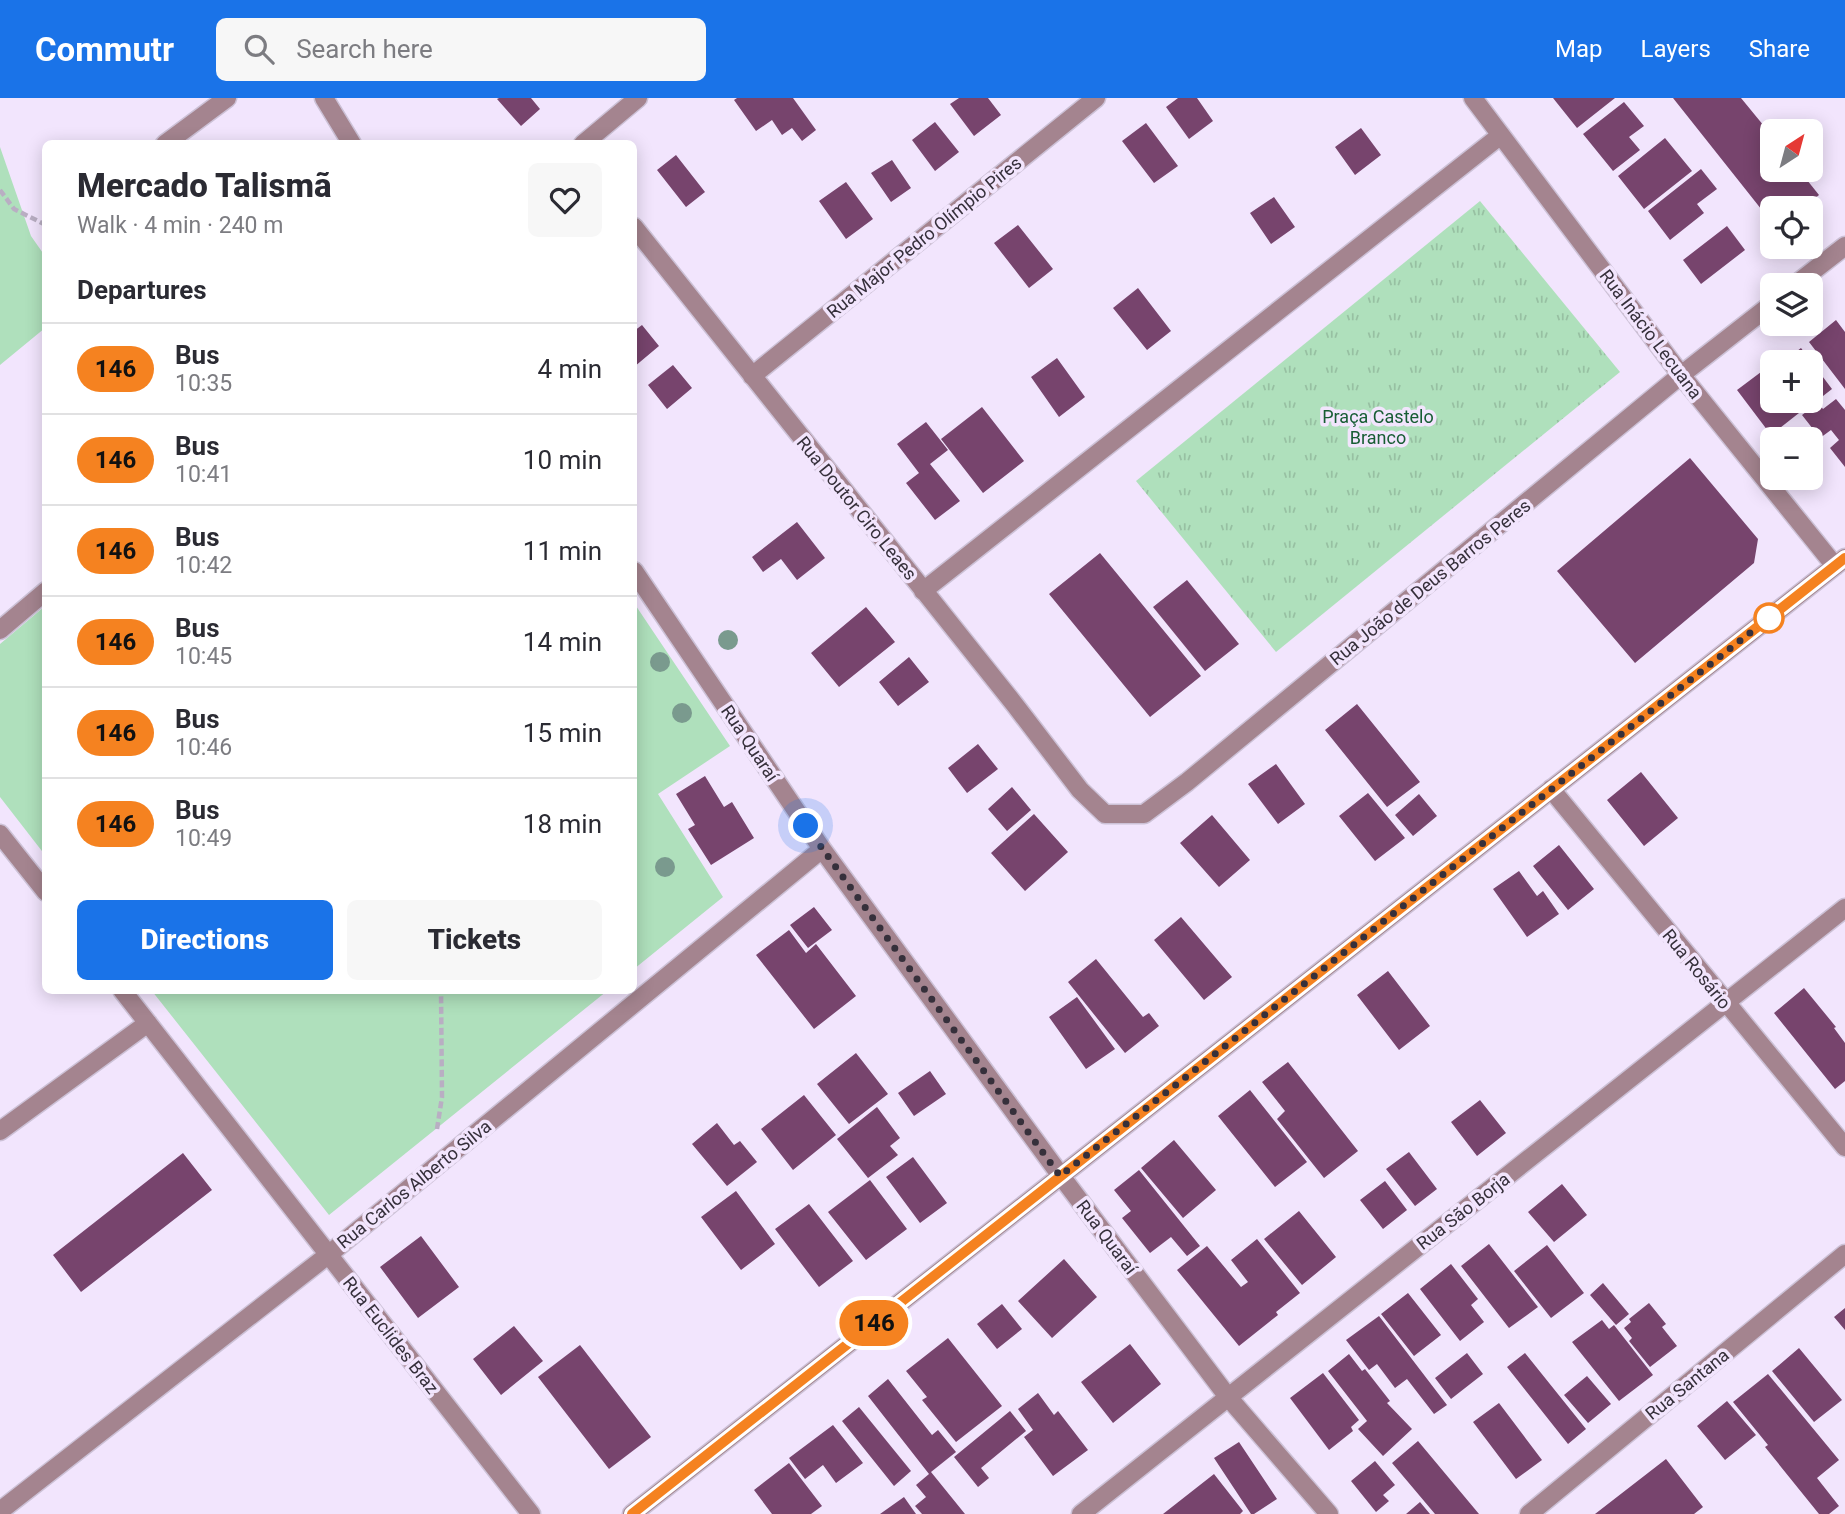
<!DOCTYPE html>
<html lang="en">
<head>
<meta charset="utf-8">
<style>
  body { margin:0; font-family:Roboto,sans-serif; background:#f7f7f7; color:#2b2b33; height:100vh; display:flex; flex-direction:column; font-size:26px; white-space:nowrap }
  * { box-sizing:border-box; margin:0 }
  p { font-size:23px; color:#7c7c81 }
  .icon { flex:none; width:38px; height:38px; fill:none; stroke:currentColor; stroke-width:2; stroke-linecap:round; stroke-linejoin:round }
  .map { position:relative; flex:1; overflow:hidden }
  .panel { position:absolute; left:42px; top:42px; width:595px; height:854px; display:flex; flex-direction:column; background:#fff; border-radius:10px; box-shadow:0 4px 18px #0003 }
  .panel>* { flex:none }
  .badge { padding:0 14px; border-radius:23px; font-size:24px; line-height:46px }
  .needle { width:46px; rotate:36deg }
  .tools { position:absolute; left:1760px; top:21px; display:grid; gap:14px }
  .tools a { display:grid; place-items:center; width:63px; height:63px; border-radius:10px; background:#fff; box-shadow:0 4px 18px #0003; font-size:35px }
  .you { position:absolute; width:35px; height:35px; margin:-18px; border:5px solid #fff; border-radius:50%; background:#1a73e8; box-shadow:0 0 0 10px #1a73e833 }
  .map>.badge { position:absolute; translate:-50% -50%; box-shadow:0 0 0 4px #fff }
  h2 { padding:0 35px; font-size:26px; line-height:63px }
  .round { display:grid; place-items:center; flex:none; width:74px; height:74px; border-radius:10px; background:#f7f7f7 }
  .summary { display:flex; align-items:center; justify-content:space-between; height:119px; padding:0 35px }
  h1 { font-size:33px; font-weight:800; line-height:52px }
  .button { display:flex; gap:14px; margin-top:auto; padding:14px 35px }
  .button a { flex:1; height:80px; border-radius:10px; background:#1a73e8; color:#fff; font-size:28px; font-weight:800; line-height:80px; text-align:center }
  .button a+a { background:#f7f7f7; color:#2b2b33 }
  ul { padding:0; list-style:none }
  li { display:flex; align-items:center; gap:21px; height:91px; padding:0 35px; border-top:2px solid #e1e1e2 }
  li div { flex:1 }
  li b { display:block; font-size:26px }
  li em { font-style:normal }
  li .badge { min-width:77px; font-weight:700; text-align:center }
  header { display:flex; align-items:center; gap:42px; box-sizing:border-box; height:98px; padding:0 35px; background:#1a73e8; color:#fff }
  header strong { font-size:33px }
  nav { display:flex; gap:38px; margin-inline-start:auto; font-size:24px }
  .search { width:490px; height:63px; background:#f7f7f7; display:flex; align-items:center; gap:18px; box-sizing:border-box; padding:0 24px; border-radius:10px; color:#7c7c81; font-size:26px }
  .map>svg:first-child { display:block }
  .grass { fill:#afe0bc }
  .park { fill:url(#park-tufts) }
  .building { fill:#77446d }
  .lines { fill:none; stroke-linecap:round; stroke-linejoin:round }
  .minor-casing { stroke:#ccc1d6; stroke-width:21 }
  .path { stroke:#b9aec3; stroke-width:4.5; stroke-dasharray:7 3.5; stroke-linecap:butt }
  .minor { stroke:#a4848f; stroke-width:18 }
  .tree { fill:#7a9a8e }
  .line-casing { stroke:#fff; stroke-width:16 }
  .line { stroke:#f58220; stroke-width:10 }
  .walk { stroke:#36303b; stroke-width:7; stroke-dasharray:0 12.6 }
  .stop-dot { fill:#fff; stroke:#f58220; stroke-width:3.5 }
  .labels { text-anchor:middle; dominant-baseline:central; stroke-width:7; stroke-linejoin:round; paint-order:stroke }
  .street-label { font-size:18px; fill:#36303b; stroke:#f2e5fd }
  .park-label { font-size:18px; fill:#175d34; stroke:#f2e5fd }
</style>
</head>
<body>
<header>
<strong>Commutr</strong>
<div class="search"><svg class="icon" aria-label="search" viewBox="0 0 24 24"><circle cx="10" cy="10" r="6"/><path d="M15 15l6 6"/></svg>Search here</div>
<nav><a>Map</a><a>Layers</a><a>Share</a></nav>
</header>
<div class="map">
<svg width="1845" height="1416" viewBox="0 0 1845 1416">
  <defs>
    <pattern id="park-tufts" width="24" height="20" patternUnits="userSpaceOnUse" patternTransform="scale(1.75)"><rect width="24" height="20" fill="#afe0bc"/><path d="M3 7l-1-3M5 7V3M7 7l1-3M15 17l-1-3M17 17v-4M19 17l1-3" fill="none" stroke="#97c0a2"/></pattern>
  </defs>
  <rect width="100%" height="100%" fill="#f2e5fd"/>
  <!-- grass -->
  <path class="grass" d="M 0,49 L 31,138 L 45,158 L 45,230 L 0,267 Z
    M 634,505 L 730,648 L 658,696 L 723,799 L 634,871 Z
    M 45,508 L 45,757 L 0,699 L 0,546 Z
    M 152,893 L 607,893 L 329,1117 Z"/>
  <!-- park -->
  <path class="park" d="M 1480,103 L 1620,274 L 1276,554 L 1136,383 Z"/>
  <!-- building -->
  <path class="building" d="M 499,0 L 531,0 L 540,11 L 521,28 L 497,1 Z
    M 737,0 L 793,0 L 816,32 L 802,43 L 792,30 L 782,37 L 772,22 L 756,33 L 734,2 Z
    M 959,0 L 988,0 L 1001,17 L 974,38 L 950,6 Z
    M 1178,0 L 1197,0 L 1213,23 L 1189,41 L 1166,9 Z
    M 1553,0 L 1615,0 L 1577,30 Z
    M 1673,0 L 1741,0 L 1773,39 L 1773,72 L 1799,72 L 1819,97 L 1803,110 L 1773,110 L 1773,126 Z
    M 1624,4 L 1644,28 L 1629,39 L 1640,52 L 1613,73 L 1583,36 Z
    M 935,24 L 959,54 L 935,73 L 912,42 Z
    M 1146,25 L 1178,68 L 1154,85 L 1122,43 Z
    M 1361,30 L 1381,57 L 1355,77 L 1335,49 Z
    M 1665,40 L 1692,73 L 1644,111 L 1618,78 Z
    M 676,57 L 705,94 L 686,109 L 657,72 Z
    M 892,62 L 911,90 L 891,104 L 871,75 Z
    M 1701,71 L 1717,91 L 1697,106 L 1704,115 L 1670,142 L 1648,113 Z
    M 846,84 L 873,121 L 846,141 L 819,103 Z
    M 1274,99 L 1295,129 L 1271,146 L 1250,115 Z
    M 1018,127 L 1053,171 L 1029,190 L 994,145 Z
    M 1727,128 L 1745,152 L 1701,186 L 1683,162 Z
    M 1138,190 L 1171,233 L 1147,252 L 1113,210 Z
    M 1836,222 L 1845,234 L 1845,291 L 1809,244 Z
    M 642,227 L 659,248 L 634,269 L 634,233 Z
    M 1801,250 L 1832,291 L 1814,305 L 1811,302 L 1811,264 L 1783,264 Z
    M 1057,260 L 1085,299 L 1059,319 L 1031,279 Z
    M 673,267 L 692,290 L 667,311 L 648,287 Z
    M 1765,271 L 1773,281 L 1773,303 L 1789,303 L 1799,315 L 1771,337 L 1737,292 Z
    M 1836,301 L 1845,312 L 1845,369 L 1830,350 L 1839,342 L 1831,332 L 1820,340 L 1802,317 L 1818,305 L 1823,311 Z
    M 982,309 L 1024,363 L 983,395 L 941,341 Z
    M 926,324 L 948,352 L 930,366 L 960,403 L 935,422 L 906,385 L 919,375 L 897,346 Z
    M 1690,360 L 1758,441 L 1754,465 L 1635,565 L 1557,473 Z
    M 797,424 L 825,460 L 797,482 L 781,461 L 763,474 L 752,459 Z
    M 1100,455 L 1201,578 L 1150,619 L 1049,496 Z
    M 1187,482 L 1239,546 L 1205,573 L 1153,509 Z
    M 866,509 L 895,544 L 839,589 L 811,555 Z
    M 909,559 L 929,584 L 898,608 L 879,584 Z
    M 1357,606 L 1420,684 L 1387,709 L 1325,632 Z
    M 978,646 L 998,671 L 967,695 L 948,670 Z
    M 1276,666 L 1305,706 L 1278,726 L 1248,686 Z
    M 1641,674 L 1678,720 L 1644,748 L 1607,702 Z
    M 705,678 L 724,709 L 732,704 L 754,740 L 711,767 L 688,731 L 695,727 L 676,696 Z
    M 1012,689 L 1031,712 L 1007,733 L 988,711 Z
    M 1368,695 L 1405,740 L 1375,763 L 1339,718 Z
    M 1419,696 L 1437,718 L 1413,738 L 1395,717 Z
    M 1034,716 L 1068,754 L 1025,793 L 991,755 Z
    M 1212,717 L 1250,762 L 1219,789 L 1180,745 Z
    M 1559,747 L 1594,791 L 1568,812 L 1533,768 Z
    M 1519,773 L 1537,798 L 1543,793 L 1559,816 L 1527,839 L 1493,791 Z
    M 814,809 L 832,832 L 808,850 L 790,827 Z
    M 1181,819 L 1232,879 L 1204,902 L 1154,842 Z
    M 789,832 L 806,855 L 816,846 L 856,898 L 814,931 L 756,857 Z
    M 1096,861 L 1143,919 L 1149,915 L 1159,928 L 1125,955 L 1068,884 Z
    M 1388,873 L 1430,928 L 1399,952 L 1357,897 Z
    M 1804,890 L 1836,929 L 1834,930 L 1845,945 L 1845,983 L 1835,991 L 1774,915 Z
    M 1077,899 L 1115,951 L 1086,971 L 1049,919 Z
    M 856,955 L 888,996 L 849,1026 L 817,986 Z
    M 1288,964 L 1358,1053 L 1324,1080 L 1277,1021 L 1285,1013 L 1262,984 Z
    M 930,973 L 946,996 L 914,1018 L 898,995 Z
    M 1250,992 L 1307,1064 L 1275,1089 L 1218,1018 Z
    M 804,997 L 836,1037 L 793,1072 L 761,1031 Z
    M 1480,1002 L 1506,1035 L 1477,1058 L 1451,1024 Z
    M 877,1009 L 900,1040 L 890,1048 L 898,1057 L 868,1080 L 837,1041 Z
    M 717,1025 L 734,1047 L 740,1043 L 757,1064 L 727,1088 L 692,1046 Z
    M 1174,1042 L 1216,1092 L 1183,1120 L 1141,1070 Z
    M 1409,1054 L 1437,1091 L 1415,1108 L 1386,1071 Z
    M 183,1055 L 212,1092 L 81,1194 L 53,1157 Z
    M 913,1059 L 947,1105 L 920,1125 L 886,1079 Z
    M 1139,1072 L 1200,1148 L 1187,1158 L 1171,1139 L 1150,1155 L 1122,1120 L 1131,1113 L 1114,1092 Z
    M 870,1082 L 907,1131 L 866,1162 L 828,1114 Z
    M 1385,1083 L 1407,1112 L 1383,1131 L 1360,1102 Z
    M 1562,1086 L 1587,1117 L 1554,1144 L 1528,1114 Z
    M 736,1093 L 775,1146 L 741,1172 L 701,1119 Z
    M 809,1106 L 853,1163 L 819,1189 L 775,1131 Z
    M 1299,1113 L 1336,1159 L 1302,1187 L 1264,1141 Z
    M 421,1138 L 459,1189 L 418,1220 L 380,1169 Z
    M 1257,1141 L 1300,1195 L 1276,1214 L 1278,1217 L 1239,1248 L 1177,1172 L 1207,1148 L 1241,1189 L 1248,1184 L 1231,1162 Z
    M 1489,1146 L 1538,1209 L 1509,1230 L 1461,1168 Z
    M 1547,1147 L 1584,1195 L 1551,1220 L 1514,1173 Z
    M 1064,1161 L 1097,1199 L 1052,1240 L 1018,1203 Z
    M 1451,1166 L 1478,1201 L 1471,1207 L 1484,1224 L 1460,1243 L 1420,1191 Z
    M 1603,1185 L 1629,1216 L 1616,1227 L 1590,1197 Z
    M 1408,1195 L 1441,1237 L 1414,1258 L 1381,1216 Z
    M 1649,1205 L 1666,1226 L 1662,1229 L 1677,1248 L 1650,1269 L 1629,1243 L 1632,1240 L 1624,1230 L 1631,1224 L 1629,1221 Z
    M 1002,1206 L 1022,1231 L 997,1251 L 977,1226 Z
    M 1845,1210 L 1845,1232 L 1834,1219 Z
    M 1379,1218 L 1447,1307 L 1434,1316 L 1407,1281 L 1395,1290 L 1377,1266 L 1369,1272 L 1346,1242 Z
    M 1602,1222 L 1609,1231 L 1614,1227 L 1653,1277 L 1619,1303 L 1572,1244 Z
    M 514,1228 L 543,1263 L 501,1297 L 473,1261 Z
    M 948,1240 L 1002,1308 L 956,1344 L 922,1302 L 927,1299 L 906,1273 Z
    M 1130,1246 L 1161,1286 L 1113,1325 L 1081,1284 Z
    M 580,1247 L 651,1339 L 609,1371 L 538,1279 Z
    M 1799,1250 L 1842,1302 L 1814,1324 L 1772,1273 Z
    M 1467,1255 L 1483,1276 L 1451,1301 L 1435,1280 Z
    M 1525,1255 L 1586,1331 L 1568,1346 L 1507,1269 Z
    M 1349,1256 L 1362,1273 L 1365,1271 L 1390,1303 L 1387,1305 L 1412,1331 L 1383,1358 L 1358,1331 L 1367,1323 L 1328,1273 Z
    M 1323,1275 L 1359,1322 L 1351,1329 L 1353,1333 L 1329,1352 L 1290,1300 Z
    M 1768,1276 L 1839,1362 L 1817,1380 L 1839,1408 L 1829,1416 L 1819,1416 L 1765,1349 L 1768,1347 L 1733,1304 Z
    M 1587,1278 L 1611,1306 L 1588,1325 L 1564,1297 Z
    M 888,1281 L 932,1337 L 938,1332 L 956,1354 L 931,1374 L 965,1416 L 922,1416 L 915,1408 L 926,1399 L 916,1387 L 929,1376 L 868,1298 Z
    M 1038,1295 L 1054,1317 L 1058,1313 L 1088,1352 L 1053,1378 L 1024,1339 L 1033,1332 L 1018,1311 Z
    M 1727,1303 L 1756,1337 L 1725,1362 L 1697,1328 Z
    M 1499,1305 L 1542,1362 L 1516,1381 L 1473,1324 Z
    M 859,1309 L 911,1373 L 894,1388 L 842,1323 Z
    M 1010,1313 L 1026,1333 L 981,1370 L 989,1380 L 978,1389 L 954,1359 Z
    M 833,1327 L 863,1365 L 836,1385 L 823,1367 L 805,1381 L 789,1360 Z
    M 1418,1343 L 1479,1416 L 1435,1416 L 1392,1365 Z
    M 1239,1344 L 1277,1401 L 1254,1416 L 1251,1416 L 1214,1360 Z
    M 1666,1361 L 1703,1409 L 1694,1416 L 1595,1416 Z
    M 1375,1363 L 1395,1387 L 1383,1397 L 1389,1403 L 1376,1414 L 1351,1383 Z
    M 789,1365 L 822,1408 L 811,1416 L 772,1416 L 754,1392 Z
    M 1214,1376 L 1243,1413 L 1240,1416 L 1163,1416 Z
    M 904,1399 L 916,1416 L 880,1416 Z
    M 1420,1404 L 1430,1416 L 1406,1416 Z"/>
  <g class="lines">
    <!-- minor casing -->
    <g class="minor-casing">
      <path id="minor" d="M 324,0 L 352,46
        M 1473,0 L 1681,277 L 1835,468
        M 165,46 L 227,0
        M 583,46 L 638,0
        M 634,129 L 1015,607 L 1080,692 L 1105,716 L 1144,716 L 1187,684 L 1681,277 L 1773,205
        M 1795,187 L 1845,148
        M 752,278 L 1096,0
        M 634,473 L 822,751 L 1061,1078 L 1228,1299 L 1329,1416
        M 923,493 L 1501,37
        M 0,532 L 46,493
        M 1551,691 L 1845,1049
        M 0,736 L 46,794
        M 122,892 L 531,1416
        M 0,1033 L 148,925
        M 0,1413 L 328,1157 L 822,751
        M 632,1416 L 1845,460
        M 1081,1416 L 1845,810
        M 1529,1416 L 1845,1156"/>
    </g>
    <!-- path -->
    <path class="path" d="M 0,92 L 14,111 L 46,127
      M 437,1031 L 442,999 L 441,892"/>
    <!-- minor -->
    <use href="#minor" class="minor"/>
  </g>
  <!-- trees -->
  <g class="tree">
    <circle cx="728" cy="542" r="10"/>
    <circle cx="660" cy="564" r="10"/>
    <circle cx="682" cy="615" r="10"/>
    <circle cx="665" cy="769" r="10"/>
  </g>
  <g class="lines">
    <!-- line casing -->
    <g class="line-casing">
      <path id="line" d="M 632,1416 L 1845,460"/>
    </g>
    <!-- line -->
    <use href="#line" class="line"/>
    <!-- walk -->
    <path class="walk" d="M 806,728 L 1060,1078 L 1769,520"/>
  </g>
  <!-- markers -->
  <circle class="stop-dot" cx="1769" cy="520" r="14"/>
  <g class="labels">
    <!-- street labels -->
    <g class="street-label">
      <text transform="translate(924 139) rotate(-39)">Rua Major Pedro Olímpio Pires</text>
      <text transform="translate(1651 236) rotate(53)">Rua Inácio Lecuana</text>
      <text transform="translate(857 410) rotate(51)">Rua Doutor Ciro Leaes</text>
      <text transform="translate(1430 484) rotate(-39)">Rua João de Deus Barros Peres</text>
      <text transform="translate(750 645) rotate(56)">Rua Quaraí</text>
      <text transform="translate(1697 871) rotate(51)">Rua Rosário</text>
      <text transform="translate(414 1086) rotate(-39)">Rua Carlos Alberto Silva</text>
      <text transform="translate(1463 1113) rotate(-38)">Rua São Borja</text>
      <text transform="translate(1107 1139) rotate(53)">Rua Quaraí</text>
      <text transform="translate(391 1237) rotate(52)">Rua Euclides Braz</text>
      <text transform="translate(1687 1286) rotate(-39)">Rua Santana</text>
    </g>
    <!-- park labels -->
    <g class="park-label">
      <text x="1378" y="318">Praça Castelo<tspan x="1378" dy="21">Branco</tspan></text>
    </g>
  </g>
</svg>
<div class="tools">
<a><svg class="needle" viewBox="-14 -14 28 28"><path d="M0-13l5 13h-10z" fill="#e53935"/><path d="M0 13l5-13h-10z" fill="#7c7c81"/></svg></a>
<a><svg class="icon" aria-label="locate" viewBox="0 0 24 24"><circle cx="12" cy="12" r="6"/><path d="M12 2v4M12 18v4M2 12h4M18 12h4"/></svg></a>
<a><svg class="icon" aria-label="layers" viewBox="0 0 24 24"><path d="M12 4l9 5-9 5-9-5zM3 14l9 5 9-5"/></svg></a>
<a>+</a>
<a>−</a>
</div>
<div class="you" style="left:806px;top:728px"></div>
<b class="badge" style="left:874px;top:1225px;background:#f58220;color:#111">146</b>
<section class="panel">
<div class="summary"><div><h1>Mercado Talismã</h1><p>Walk · 4 min · 240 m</p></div><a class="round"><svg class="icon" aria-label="heart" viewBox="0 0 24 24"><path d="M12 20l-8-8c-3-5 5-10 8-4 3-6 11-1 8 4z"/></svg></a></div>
<h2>Departures</h2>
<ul>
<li><span class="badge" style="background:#f58220;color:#111">146</span><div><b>Bus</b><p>10:35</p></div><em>4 min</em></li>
<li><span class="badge" style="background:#f58220;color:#111">146</span><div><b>Bus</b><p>10:41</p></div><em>10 min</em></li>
<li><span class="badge" style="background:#f58220;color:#111">146</span><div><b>Bus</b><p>10:42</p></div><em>11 min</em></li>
<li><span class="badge" style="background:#f58220;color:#111">146</span><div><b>Bus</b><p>10:45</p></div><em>14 min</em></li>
<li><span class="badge" style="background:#f58220;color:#111">146</span><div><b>Bus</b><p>10:46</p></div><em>15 min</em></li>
<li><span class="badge" style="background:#f58220;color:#111">146</span><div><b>Bus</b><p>10:49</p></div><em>18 min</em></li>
</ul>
<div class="button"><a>Directions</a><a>Tickets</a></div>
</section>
</div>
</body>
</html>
